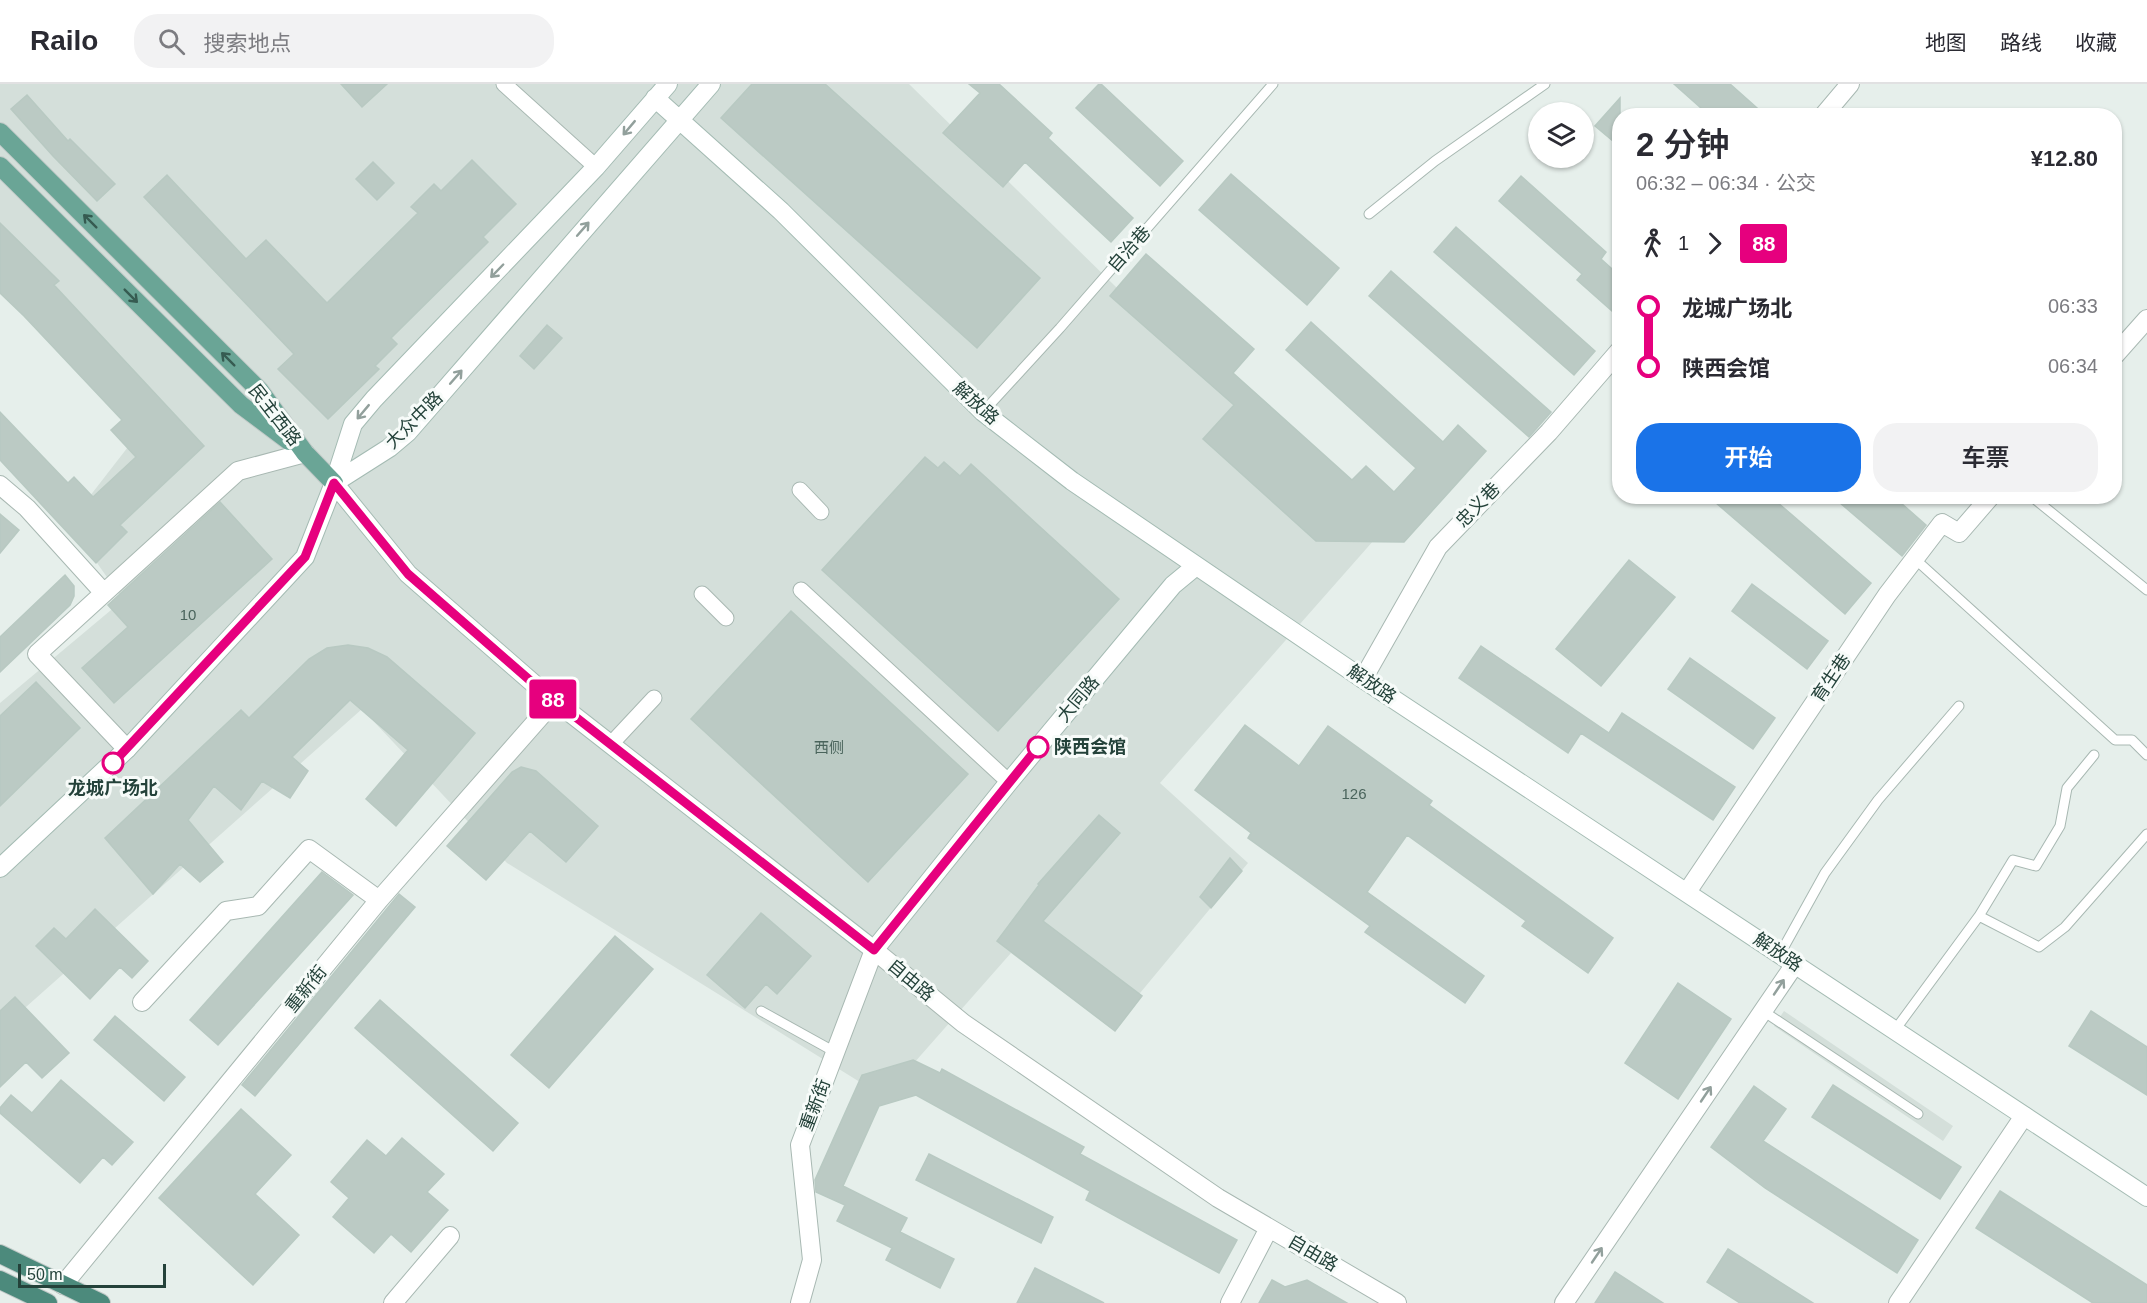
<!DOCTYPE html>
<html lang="zh">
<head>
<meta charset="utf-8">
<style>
  body { margin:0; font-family:Helvetica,"Noto Sans SC",sans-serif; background:#f2f2f3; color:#2b2b33; height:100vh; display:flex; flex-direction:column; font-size:22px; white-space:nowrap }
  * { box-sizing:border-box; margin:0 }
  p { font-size:20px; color:#7c7c81 }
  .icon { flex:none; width:33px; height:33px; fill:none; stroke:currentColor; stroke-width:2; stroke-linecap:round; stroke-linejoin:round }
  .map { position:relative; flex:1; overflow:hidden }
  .sheet { position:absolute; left:1612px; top:24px; width:510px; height:396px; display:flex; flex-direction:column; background:#fff; border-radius:24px; box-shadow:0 2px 4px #0004 }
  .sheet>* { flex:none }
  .badge { padding:0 12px; border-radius:4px; font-size:21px; line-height:39px }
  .tools { position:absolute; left:1528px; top:18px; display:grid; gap:12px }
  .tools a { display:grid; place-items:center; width:66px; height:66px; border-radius:50%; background:#fff; box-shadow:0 2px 4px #0004; font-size:30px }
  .scale { position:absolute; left:18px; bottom:15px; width:148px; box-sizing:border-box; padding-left:6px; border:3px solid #24423a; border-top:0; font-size:16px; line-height:21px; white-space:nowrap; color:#24423a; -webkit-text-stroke:4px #f7fbf9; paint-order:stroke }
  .map>.badge { position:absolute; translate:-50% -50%; box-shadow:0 0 0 3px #fff }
  .legs { display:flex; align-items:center; gap:9px; height:66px; padding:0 24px; font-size:20px }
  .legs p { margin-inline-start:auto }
  .headline { display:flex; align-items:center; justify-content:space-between; height:102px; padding:0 24px }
  h1 { font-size:33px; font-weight:600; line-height:45px }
  .action { display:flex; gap:12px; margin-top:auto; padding:12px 24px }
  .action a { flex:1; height:69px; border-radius:24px; background:#1a73e8; color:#fff; font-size:24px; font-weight:600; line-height:69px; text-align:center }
  .action a+a { background:#f2f2f3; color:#2b2b33 }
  ul { padding:0 24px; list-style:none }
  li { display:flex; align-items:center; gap:21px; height:60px; font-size:22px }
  li i { display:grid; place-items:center; width:9px; height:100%; margin:0 8px; background:currentColor }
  li i::after { content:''; width:15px; height:15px; margin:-8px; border:4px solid; border-radius:50%; background:#fff }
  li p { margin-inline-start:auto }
  li:first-child i { background:linear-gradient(#0000 50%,currentColor 0) }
  li:last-child i { background:linear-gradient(currentColor 50%,#0000 0) }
  header { display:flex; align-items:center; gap:36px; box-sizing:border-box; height:84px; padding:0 30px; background:#fff; border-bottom:2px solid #e1e1e2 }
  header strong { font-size:28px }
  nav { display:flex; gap:33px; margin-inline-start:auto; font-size:21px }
  .search { width:420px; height:54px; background:#f2f2f3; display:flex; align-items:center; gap:15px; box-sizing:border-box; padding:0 21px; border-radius:24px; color:#7c7c81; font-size:22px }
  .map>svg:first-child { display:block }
  .built { fill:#d4dfda }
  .building { fill:#bbcac4; stroke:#b8c9c2; stroke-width:1.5 }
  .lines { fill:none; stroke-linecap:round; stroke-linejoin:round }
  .service-casing { stroke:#a8b8b2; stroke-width:11 }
  .pedestrian-casing { stroke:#a8b8b2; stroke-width:17 }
  .minor-casing { stroke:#a8b8b2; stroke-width:20 }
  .secondary-casing { stroke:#a4bbb3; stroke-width:20 }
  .primary-casing { stroke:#c2cac8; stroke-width:20 }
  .trunk-casing { stroke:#c2cac8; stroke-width:20 }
  .service { stroke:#fff; stroke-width:9 }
  .pedestrian { stroke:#fff; stroke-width:15 }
  .minor { stroke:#fff; stroke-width:18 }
  .secondary { stroke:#fff; stroke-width:18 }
  .primary { stroke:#6aa596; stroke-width:18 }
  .trunk { stroke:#4c8a7c; stroke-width:18 }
  .oneway { stroke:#92a09c }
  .oneway2 { stroke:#365b51 }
  .line-1-casing { stroke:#fff; stroke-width:14 }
  .line-1 { stroke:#e6007e; stroke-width:9 }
  .stop-1-dot { fill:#fff; stroke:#e6007e; stroke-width:3 }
  .labels { text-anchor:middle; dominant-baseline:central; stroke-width:6; stroke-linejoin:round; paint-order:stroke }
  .number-label { font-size:15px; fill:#4a645c }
  .street-label { font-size:18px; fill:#24423a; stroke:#f7fbf9 }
  .stop-label { font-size:18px; font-weight:bold; fill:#24423a; stroke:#f7fbf9; text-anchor:start }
</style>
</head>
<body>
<header>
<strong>Railo</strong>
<div class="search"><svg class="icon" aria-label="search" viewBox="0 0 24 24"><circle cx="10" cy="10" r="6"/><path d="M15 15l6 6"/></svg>搜索地点</div>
<nav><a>地图</a><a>路线</a><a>收藏</a></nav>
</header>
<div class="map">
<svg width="2147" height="1219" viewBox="0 0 2147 1219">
  <rect width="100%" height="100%" fill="#e6efeb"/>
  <!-- built -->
  <path class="built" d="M 0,0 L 909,0 L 1374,456 L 1160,699 L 1248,779 L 1111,944 L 1011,869 L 884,1013 L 507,779 L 362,625 L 0,946 L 0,619 L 123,516 L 69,439 L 145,341 L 0,196 Z
    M 1784,927 L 1953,1042 L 1943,1057 L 1774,942 Z"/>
  <!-- building -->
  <path class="building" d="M 341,0 L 387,0 L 362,23 Z
    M 752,0 L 825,0 L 1040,194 L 977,264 L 721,34 Z
    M 969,0 L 999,0 L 1052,49 L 1048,54 L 1133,134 L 1111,158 L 1025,78 L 1003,103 L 943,49 L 980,9 Z
    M 1099,0 L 1101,0 L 1183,77 L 1160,102 L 1076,24 Z
    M 1674,0 L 1730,0 L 1766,32 L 1710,32 Z
    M 27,11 L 68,57 L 70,55 L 115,100 L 97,117 L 53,72 L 11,25 Z
    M 1620,14 L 1620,63 L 1595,42 Z
    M 472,76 L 516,120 L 483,153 L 488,158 L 391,254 L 397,260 L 375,282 L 379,285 L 328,335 L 278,285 L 294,270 L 144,113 L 167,91 L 246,175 L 266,156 L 327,219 L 418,129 L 411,123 L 434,100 L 441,107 Z
    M 373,78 L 394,99 L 377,116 L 356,95 Z
    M 1231,90 L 1339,184 L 1307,221 L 1199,126 Z
    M 1521,92 L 1606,168 L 1601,175 L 1620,192 L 1620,234 L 1577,196 L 1582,190 L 1499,117 Z
    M 0,139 L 59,197 L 54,201 L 204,362 L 120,441 L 127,448 L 96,479 L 0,376 L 0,328 L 68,399 L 74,393 L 93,413 L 136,373 L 111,346 L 122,336 L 24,232 L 0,209 Z
    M 1456,143 L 1595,267 L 1574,291 L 1434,168 Z
    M 1146,170 L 1254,265 L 1233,289 L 1352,396 L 1366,382 L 1394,408 L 1416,384 L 1286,266 L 1311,238 L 1443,358 L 1458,341 L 1486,367 L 1404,458 L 1316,457 L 1203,355 L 1234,321 L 1110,212 Z
    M 1391,187 L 1551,328 L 1529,353 L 1369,212 Z
    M 547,241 L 562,254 L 534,285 L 520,272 Z
    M 925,373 L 938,384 L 944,378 L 960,392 L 971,380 L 1119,515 L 998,647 L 822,486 Z
    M 1708,412 L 1770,412 L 1871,499 L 1845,530 Z
    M 1832,412 L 1893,412 L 1926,441 L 1902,472 Z
    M 220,418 L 272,475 L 114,619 L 82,584 L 128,543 L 108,521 Z
    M 0,430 L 19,446 L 0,469 Z
    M 1629,476 L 1675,513 L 1601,602 L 1556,565 Z
    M 65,491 L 74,502 L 74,512 L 70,521 L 0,588 L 0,553 Z
    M 1752,500 L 1828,557 L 1807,585 L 1732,527 Z
    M 791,527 L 968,690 L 868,798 L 691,635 Z
    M 348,561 L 368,564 L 387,573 L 475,649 L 396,742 L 366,715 L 408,666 L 350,616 L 292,673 L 308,687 L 290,714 L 262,697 L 241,726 L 214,702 L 188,736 L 223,778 L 200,798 L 180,780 L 153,810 L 105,754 L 241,626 L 249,634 L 309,575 L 327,564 Z
    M 1481,562 L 1609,649 L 1622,629 L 1735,703 L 1713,736 L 1581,649 L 1568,669 L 1459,594 Z
    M 1690,574 L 1775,634 L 1753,665 L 1668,605 Z
    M 36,598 L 80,644 L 0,722 L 0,632 Z
    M 1245,641 L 1299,682 L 1328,642 L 1432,717 L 1429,721 L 1613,854 L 1588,889 L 1522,842 L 1526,837 L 1407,751 L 1367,808 L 1484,892 L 1465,919 L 1365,848 L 1370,842 L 1248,754 L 1251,749 L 1195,706 Z
    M 521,683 L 536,687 L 598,742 L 566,778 L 530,747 L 486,796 L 447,762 L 512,688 Z
    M 1099,731 L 1120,749 L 1043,837 L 1142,912 L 1115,947 L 997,857 L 1039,801 L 1038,800 Z
    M 1230,774 L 1242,787 L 1211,824 L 1200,813 Z
    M 322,788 L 353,811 L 218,961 L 190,936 Z
    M 399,810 L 415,823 L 255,1012 L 242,1001 Z
    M 95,825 L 148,877 L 132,894 L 120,883 L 90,915 L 36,862 L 54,844 L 66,855 Z
    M 761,829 L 811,872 L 777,910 L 766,900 L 745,924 L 707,891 Z
    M 615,852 L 653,885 L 549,1004 L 511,971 Z
    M 1678,899 L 1731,935 L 1678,1015 L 1625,979 Z
    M 15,913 L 69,969 L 42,994 L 26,978 L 0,1003 L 0,927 Z
    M 380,916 L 518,1039 L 493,1067 L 355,944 Z
    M 2091,927 L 2147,963 L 2147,1011 L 2069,962 Z
    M 115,932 L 185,993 L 164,1017 L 94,956 Z
    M 913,976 L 940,989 L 942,985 L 1084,1063 L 1080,1070 L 1237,1156 L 1219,1189 L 1086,1116 L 1090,1107 L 916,1011 L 879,1022 L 843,1102 L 907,1134 L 900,1148 L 954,1175 L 940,1204 L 886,1176 L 892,1164 L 837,1137 L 845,1121 L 816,1108 L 815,1096 L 862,991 Z
    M 61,996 L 133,1058 L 112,1081 L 103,1073 L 80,1099 L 0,1029 L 0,1024 L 11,1011 L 32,1029 Z
    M 1833,1001 L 1961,1083 L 1940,1115 L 1812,1033 Z
    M 1754,1002 L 1786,1025 L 1763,1057 L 1918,1156 L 1897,1189 L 1765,1104 L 1711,1063 Z
    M 241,1025 L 291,1071 L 255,1110 L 299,1151 L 253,1201 L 159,1114 Z
    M 402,1054 L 444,1090 L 427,1108 L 448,1126 L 411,1168 L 391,1150 L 374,1169 L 333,1133 L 349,1114 L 331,1098 L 367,1056 L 386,1072 Z
    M 929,1070 L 1053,1133 L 1041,1159 L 916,1096 Z
    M 2000,1107 L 2147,1201 L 2147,1219 L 2093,1219 L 1976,1144 Z
    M 1728,1165 L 1813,1219 L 1740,1219 L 1707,1198 Z
    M 1035,1184 L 1104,1219 L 1017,1219 Z
    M 1615,1188 L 1663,1219 L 1595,1219 Z
    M 1272,1196 L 1285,1203 L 1307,1196 L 1347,1219 L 1259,1219 Z"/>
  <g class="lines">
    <!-- service casing -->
    <g class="service-casing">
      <path id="service" d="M 1369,130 L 1435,77 L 1545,0
        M 983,328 L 1060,244 L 1273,0
        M 2031,412 L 2147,506
        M 1915,475 L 2115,656 L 2132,656 L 2147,671
        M 1979,832 L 2013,776 L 2036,782 L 2060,742 L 2067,704 L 2094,671
        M 1780,870 L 1825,789 L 1878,716 L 1959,622
        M 761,927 L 835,968
        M 1763,927 L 1918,1030
        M 1895,946 L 1979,832 L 2039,863 L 2065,843 L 2147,750"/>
    </g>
    <!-- pedestrian casing -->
    <g class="pedestrian-casing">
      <path id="pedestrian" d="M 504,0 L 596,83
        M 800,406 L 821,428
        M 801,506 L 1009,698
        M 702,510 L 726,534
        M 611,660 L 654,614"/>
    </g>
    <!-- minor casing -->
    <g class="minor-casing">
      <path id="minor" d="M 1823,32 L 1850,0
        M 2115,271 L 2147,235
        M 0,401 L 27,424 L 104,509
        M 1363,595 L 1438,463 L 1549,348 L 1620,266
        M 127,665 L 37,570 L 238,387 L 305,369
        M 1687,808 L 1887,511 L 1942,439 L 1959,449 L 1991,412
        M 142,918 L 226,827 L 258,822 L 309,765 L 379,816
        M 63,1201 L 379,816 L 555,616
        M 393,1219 L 450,1152
        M 800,1219 L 812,1176 L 800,1061 L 874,866 L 963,939 L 1218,1114 L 1397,1219
        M 1230,1219 L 1269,1144
        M 1564,1219 L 1795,880
        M 1898,1219 L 2024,1032"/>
    </g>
    <!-- secondary casing -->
    <g class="secondary-casing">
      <path id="secondary" d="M 655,14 L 781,127 L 983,328 L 1072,397 L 1363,595 L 2147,1113
        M 334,399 L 408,490 L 541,606 L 874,866 L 1009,698 L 1173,501 L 1196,482
        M 334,399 L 389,364 L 408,348 L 711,0
        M 0,784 L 127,665 L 305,473 L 334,399 L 353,340 L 374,315 L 596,83 L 668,0"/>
    </g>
    <!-- primary casing -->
    <g class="primary-casing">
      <path id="primary" d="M 0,48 L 260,307 L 305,369 L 334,399
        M 0,82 L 241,321 L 289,357"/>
    </g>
    <!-- trunk casing -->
    <g class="trunk-casing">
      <path id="trunk" d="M 0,1170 L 101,1219
        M 0,1196 L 48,1219"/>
    </g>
    <!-- service -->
    <use href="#service" class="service"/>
    <!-- pedestrian -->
    <use href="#pedestrian" class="pedestrian"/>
    <!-- minor -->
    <use href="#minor" class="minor"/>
    <!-- secondary -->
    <use href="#secondary" class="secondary"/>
    <!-- primary -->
    <use href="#primary" class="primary"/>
    <!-- trunk -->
    <use href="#trunk" class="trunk"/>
  </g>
  <!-- one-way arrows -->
  <defs><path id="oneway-shaft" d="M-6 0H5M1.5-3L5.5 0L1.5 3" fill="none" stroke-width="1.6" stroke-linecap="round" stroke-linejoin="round" transform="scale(1.5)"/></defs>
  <g class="oneway">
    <use href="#oneway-shaft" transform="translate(629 44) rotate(130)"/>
    <use href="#oneway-shaft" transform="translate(583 145) rotate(-49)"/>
    <use href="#oneway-shaft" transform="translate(497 187) rotate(134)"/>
    <use href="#oneway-shaft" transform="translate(456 293) rotate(-49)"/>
    <use href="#oneway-shaft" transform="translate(363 328) rotate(130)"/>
    <use href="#oneway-shaft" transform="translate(1779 903) rotate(-56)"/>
    <use href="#oneway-shaft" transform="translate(1706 1010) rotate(-56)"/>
    <use href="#oneway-shaft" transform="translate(1597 1171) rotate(-56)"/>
  </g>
  <g class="oneway2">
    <use href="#oneway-shaft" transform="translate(90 137) rotate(-135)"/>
    <use href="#oneway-shaft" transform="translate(131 212) rotate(45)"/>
    <use href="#oneway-shaft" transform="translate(228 275) rotate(-135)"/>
  </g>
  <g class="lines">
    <!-- line-1 casing -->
    <g class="line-1-casing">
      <path id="line-1" d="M 113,679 L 305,473 L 334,399 L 408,490 L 541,606 L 874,866 L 1038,663"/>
    </g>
    <!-- line-1 -->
    <use href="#line-1" class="line-1"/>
  </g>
  <!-- markers -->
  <g class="stop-1-dot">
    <circle cx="1038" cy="663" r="10"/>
    <circle cx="113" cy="679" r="10"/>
  </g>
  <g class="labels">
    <!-- number labels -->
    <g class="number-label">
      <text x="188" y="530">10</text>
      <text x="829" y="663">西侧</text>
      <text x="1354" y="709">126</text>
    </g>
    <!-- street labels -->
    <g class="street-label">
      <text transform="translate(1129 165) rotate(-49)">自治巷</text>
      <text transform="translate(976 319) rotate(42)">解放路</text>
      <text transform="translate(275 331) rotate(52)">民主西路</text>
      <text transform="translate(414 336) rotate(-45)">大众中路</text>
      <text transform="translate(1478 421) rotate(-46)">忠义巷</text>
      <text transform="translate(1831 594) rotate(-56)">育生巷</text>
      <text transform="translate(1372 600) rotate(34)">解放路</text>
      <text transform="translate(1078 615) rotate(-50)">大同路</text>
      <text transform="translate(1778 868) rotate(34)">解放路</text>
      <text transform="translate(911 896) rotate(40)">自由路</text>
      <text transform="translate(306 905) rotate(-51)">重新街</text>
      <text transform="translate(815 1021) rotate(-69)">重新街</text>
      <text transform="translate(1313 1169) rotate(30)">自由路</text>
    </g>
    <!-- stop labels -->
    <g class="stop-label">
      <text x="1054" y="663">陕西会馆</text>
      <text x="113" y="704" text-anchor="middle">龙城广场北</text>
    </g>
  </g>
</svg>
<div class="tools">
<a><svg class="icon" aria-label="layers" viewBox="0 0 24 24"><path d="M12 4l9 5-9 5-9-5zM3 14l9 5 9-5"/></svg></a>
</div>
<div class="scale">50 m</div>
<b class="badge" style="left:553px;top:615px;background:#e6007e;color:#fff">88</b>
<section class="sheet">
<div class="headline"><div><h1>2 分钟</h1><p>06:32 – 06:34 · 公交</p></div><b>¥12.80</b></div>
<div class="legs"><svg class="icon" aria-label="walk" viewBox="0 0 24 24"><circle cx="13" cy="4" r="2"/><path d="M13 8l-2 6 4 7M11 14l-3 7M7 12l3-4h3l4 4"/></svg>1<svg class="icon" aria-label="forward" viewBox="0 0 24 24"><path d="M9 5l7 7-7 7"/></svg><b class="badge" style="background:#e6007e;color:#fff">88</b></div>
<ul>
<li><i style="color:#e6007e"></i><b>龙城广场北</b><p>06:33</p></li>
<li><i style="color:#e6007e"></i><b>陕西会馆</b><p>06:34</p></li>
</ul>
<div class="action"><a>开始</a><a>车票</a></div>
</section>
</div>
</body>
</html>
